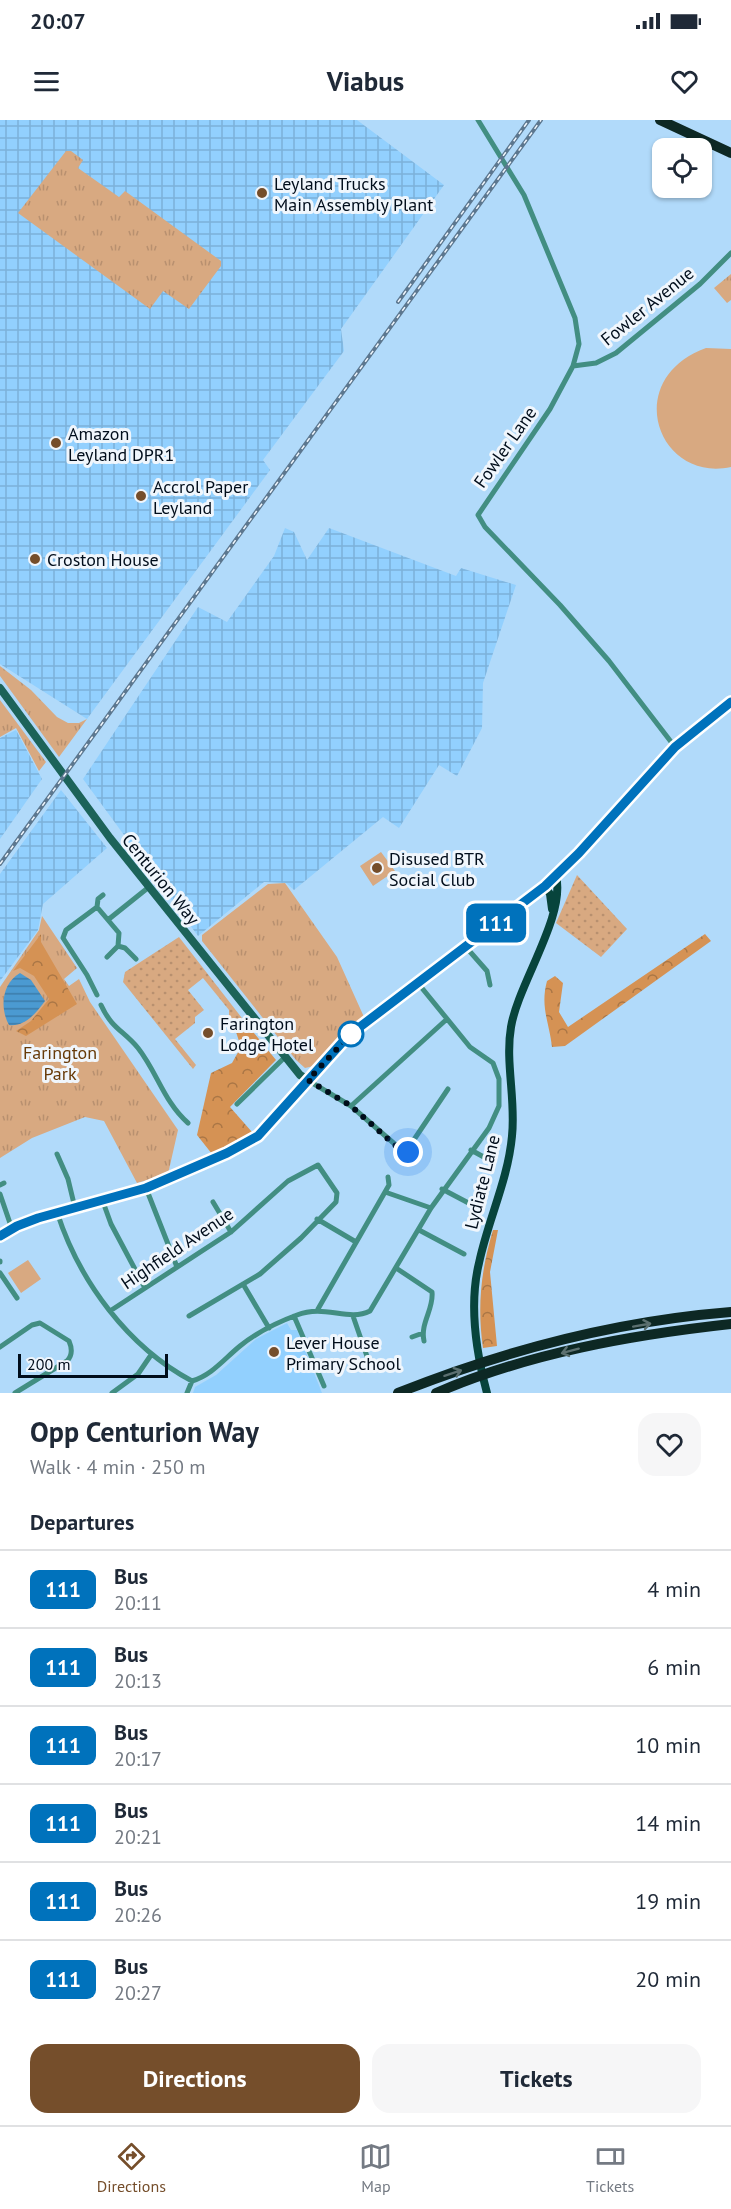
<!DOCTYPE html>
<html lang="en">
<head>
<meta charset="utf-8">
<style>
  body { margin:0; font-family:"PT Sans",sans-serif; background:#f6f6f7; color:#1f2937; height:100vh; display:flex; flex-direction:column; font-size:22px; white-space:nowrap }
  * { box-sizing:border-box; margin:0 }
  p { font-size:20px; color:#747a83 }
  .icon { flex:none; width:33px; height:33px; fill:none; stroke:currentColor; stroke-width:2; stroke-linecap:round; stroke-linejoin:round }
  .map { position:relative; height:1273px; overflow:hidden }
  .drawer { display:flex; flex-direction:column; background:#fff; flex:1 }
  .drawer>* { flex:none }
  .badge { padding:0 12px; border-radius:9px; font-size:21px; line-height:39px }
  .controls { position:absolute; left:652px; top:18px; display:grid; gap:12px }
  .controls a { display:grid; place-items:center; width:60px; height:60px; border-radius:12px; background:#fff; box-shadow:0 2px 4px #0004; font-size:30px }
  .scale { position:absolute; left:18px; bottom:15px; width:150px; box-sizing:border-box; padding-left:6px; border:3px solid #000d1b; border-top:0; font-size:16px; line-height:21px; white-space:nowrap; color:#000d1b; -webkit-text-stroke:4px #f0f6fc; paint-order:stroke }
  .you { position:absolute; width:30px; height:30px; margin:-15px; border:4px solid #fff; border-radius:50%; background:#1a73e8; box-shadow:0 0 0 9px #1a73e833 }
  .map>.badge { position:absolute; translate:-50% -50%; box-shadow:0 0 0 3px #fff }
  h2 { padding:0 30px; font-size:22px; line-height:54px }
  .round { display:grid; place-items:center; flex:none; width:63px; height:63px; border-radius:18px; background:#f6f6f7 }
  .head { display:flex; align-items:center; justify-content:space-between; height:102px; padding:0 30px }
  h1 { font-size:28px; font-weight:700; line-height:45px }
  .button { display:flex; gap:12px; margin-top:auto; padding:12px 30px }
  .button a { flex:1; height:69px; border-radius:18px; background:#754e2b; color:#fff; font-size:24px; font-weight:700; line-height:69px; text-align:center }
  .button a+a { background:#f6f6f7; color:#1f2937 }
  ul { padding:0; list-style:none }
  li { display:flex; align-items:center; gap:18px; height:78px; padding:0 30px; border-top:2px solid #e0e1e3 }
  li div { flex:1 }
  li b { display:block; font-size:22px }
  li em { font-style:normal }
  li .badge { min-width:66px; font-weight:700; text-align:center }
  .status { display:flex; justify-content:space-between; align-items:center; height:42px; padding:0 30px; background:#fff; direction:ltr }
  .status svg { height:16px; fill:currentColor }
  header { display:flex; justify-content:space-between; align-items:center; height:78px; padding:0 30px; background:#fff; font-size:27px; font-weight:700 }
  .tabs { display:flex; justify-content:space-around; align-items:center; height:84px; border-top:2px solid #e0e1e3; background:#fff; font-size:16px; color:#747a83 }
  .tabs a { display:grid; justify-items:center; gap:3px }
  .tabs .current { color:#754e2b }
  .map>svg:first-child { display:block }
  .built { fill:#92d0fe }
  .industrial { fill:url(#industrial-grid) }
  .grass { fill:url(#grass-tufts) }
  .forest { fill:url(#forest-crowns) }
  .garden { fill:url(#garden-dots) }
  .pitch { fill:#d8a981 }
  .water { fill:url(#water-rules) }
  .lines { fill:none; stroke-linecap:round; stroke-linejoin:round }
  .street { stroke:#428e82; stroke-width:5 }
  .secondary { stroke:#1c6359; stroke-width:8 }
  .primary { stroke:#07443c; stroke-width:8 }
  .highway { stroke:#0d2824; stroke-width:10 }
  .rail-casing { stroke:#5c778f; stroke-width:4 }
  .rail { stroke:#f0f6fc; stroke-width:1.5; stroke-dasharray:4.5; stroke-linecap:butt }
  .oneway { stroke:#5c7070 }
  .line-casing { stroke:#fff; stroke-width:14 }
  .line { stroke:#0072bc; stroke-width:9 }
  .walk { stroke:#000d1b; stroke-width:6; stroke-dasharray:0 10.8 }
  .poi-dot { fill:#754e2b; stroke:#f0f6fc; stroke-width:2 }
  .stop-dot { fill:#fff; stroke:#0072bc; stroke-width:3 }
  .labels { text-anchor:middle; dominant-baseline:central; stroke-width:6; stroke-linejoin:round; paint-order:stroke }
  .poi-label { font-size:18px; fill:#000d1b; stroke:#f0f6fc; text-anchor:start }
  .street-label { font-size:18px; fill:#000d1b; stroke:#f0f6fc }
  .park-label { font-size:18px; fill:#673a08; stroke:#f0f6fc }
</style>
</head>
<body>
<div class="status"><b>20:07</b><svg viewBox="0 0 49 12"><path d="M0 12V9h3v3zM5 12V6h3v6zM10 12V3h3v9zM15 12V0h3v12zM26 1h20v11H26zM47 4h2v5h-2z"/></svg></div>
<header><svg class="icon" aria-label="menu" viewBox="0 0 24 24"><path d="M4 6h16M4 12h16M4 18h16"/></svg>Viabus<svg class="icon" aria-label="heart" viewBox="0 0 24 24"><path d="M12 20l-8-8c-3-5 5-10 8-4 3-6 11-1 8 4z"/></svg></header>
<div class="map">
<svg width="731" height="1273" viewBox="0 0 731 1273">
  <defs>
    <pattern id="industrial-grid" width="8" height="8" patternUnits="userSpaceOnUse" patternTransform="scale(1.5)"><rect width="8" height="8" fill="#92d0fe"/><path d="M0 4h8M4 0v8" fill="none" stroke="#7cb1d9"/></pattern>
    <pattern id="grass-tufts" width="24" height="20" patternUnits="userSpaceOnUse" patternTransform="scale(1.5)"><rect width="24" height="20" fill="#d8a981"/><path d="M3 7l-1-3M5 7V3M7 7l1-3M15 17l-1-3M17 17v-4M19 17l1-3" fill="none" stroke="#b8906f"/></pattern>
    <pattern id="forest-crowns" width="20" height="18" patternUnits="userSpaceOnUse" patternTransform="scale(1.5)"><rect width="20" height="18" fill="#d59254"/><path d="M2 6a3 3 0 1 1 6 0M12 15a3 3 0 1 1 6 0" fill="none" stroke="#aa7645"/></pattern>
    <pattern id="garden-dots" width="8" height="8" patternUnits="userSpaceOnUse" patternTransform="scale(1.5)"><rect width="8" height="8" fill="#d8a981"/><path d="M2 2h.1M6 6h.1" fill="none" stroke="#b8906f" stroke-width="1.8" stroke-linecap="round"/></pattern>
    <pattern id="water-rules" width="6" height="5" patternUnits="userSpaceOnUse" patternTransform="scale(1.5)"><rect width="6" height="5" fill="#4b9ad1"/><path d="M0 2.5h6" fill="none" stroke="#3c7ca9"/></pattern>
  </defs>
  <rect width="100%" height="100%" fill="#b1dafa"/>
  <!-- built -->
  <path class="built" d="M 287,1203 L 291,1210 L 297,1210 L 322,1273 L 193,1273 L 195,1267 L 216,1255 L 256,1219 Z"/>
  <!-- industrial -->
  <path class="industrial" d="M 0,0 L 357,0 L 444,65 L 341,209 L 344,231 L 263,340 L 270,350 L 87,599 L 0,544 Z
    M 285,408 L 294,412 L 307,440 L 329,408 L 456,456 L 461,448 L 516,465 L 483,563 L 482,608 L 457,656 L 439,645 L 399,708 L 383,697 L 294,770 L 286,763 L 264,762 L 198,816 L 83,659 L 198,487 L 227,502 L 274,436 Z
    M 16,610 L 42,659 L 0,719 L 0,618 Z
    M 61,670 L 107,728 L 43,784 L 38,810 L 0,861 L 0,754 Z"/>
  <!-- grass -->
  <path class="grass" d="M 66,31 L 71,31 L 83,40 L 78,48 L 119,77 L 125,71 L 221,141 L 221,146 L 189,189 L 163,171 L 150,189 L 18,93 Z
    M 731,154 L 731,180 L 727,183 L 714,168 Z
    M 0,546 L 31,570 L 57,597 L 68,603 L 79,603 L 87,599 L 59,637 L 0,556 Z
    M 0,580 L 46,642 L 39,651 L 16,608 L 0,617 Z
    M 285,763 L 337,837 L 364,897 L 318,945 L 305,948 L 296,940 L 202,821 L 202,815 L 268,764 Z
    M 42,796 L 77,848 L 64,859 L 69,866 L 79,859 L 90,882 L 178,1010 L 168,1054 L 137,1063 L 104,1001 L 85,997 L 32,1018 L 0,1038 L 0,867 L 39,810 Z"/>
  <!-- forest -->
  <path class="forest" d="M 41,814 L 41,822 L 77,884 L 26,916 L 16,911 L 31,901 L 49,879 L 34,856 L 20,848 L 13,851 Z
    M 705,814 L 711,821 L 565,926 L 552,927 C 549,901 540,887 547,861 L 555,856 L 563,863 L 559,892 L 568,907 Z
    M 245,902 L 276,940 L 230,987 L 252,1012 L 253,1017 L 212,1034 L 197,1015 L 211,953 L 232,943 L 241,927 L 236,912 Z
    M 493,1110 L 498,1110 L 490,1152 L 497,1226 L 483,1228 C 477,1186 481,1150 493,1110 Z"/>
  <!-- garden -->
  <path class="garden" d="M 577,755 L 627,809 L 601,837 L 556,803 Z
    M 179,817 L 245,902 L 236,912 L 229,898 L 229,890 L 203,858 L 188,870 L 204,890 L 195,897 L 195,903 L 175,919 L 196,945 L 193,949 L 123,862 L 125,852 Z"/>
  <!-- pitch -->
  <path class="pitch" d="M 706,228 L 731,229 L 731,347 C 657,363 621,259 706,228 Z
    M 381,732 L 395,751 L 373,766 L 360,746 Z
    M 28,1140 L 41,1159 L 21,1173 L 8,1153 Z"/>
  <!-- water -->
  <path class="water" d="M 20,853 L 31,860 L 45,881 C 36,893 25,907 9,905 C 0,889 1,864 20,853 Z"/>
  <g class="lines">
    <!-- street -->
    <path class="street" d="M 478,0 L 524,75 L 575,198 L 579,224 L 573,246 L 550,289 L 478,395 L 485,407 L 560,485 L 609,541 L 675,627
      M 573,246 L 596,243 L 616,233 L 700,164 L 731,133
      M 97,787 L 98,779 L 103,775
      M 109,799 L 149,767
      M 118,826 L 125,828 L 136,839
      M 465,826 L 487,851 L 490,865
      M 97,875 L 87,855 L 63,818 L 66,810 L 97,787 L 119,813 L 118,826 L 107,837
      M 101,885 C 112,909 123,910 138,928 C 157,952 164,982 188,1003
      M 309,961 L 351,986 L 405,1033 L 448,969
      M 237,984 L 284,938
      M 351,986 L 447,899
      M 471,1030 L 491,1041
      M 57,1034 L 68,1059 L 75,1088
      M 0,1065 L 4,1063
      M 146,1068 L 177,1147
      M 442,1069 L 478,1088
      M 385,1072 L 389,1065 L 388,1057
      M 0,1074 L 12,1109
      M 103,1082 L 111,1104 L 145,1168
      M 213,1082 L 231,1112
      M 57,1092 C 79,1161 128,1227 192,1261 C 212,1255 224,1239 240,1226 C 256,1213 278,1202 297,1195 C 325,1184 348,1202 370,1191 L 431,1088 L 489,1008 L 499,986 L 499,959 L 493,943 L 470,927 L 417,862
      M 317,1099 L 356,1122
      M 419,1110 L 464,1134
      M 0,1141 L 0,1142
      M 396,1148 L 432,1172 C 434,1189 420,1203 424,1221
      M 0,1153 L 17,1178
      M 243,1164 L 269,1208
      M 318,1189 L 385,1072 L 431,1088
      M 110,1191 L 231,1112 L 288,1061 L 318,1045 L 337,1073 L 336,1082 L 301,1118 L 260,1154 L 189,1196
      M 294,1196 L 324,1266
      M 353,1196 L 370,1245
      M 412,1217 L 423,1213
      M 0,1227 L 32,1205 L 40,1203 L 69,1221 C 72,1228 73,1235 67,1241 L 15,1273
      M 112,1273 L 138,1254 L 151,1235
      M 187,1273 L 192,1261"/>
    <!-- secondary -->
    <path class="secondary" d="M 0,568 L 110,718 L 300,955 L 308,960
      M 0,1116 L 17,1105 L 49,1094 L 146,1068 L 248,1023 L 264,1010 L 362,904 L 545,766"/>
    <!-- primary -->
    <path class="primary" d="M 552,789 L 550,774 L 545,766 L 579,733 L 675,627 L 731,582
      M 487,1273 C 476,1232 469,1184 479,1143 C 488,1100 508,1060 512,1016 C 516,980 505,942 511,907 C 518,864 566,796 556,756"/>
    <!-- highway -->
    <path class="highway" d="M 660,0 L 731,33
      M 398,1273 C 503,1231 618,1201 731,1192
      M 436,1273 C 529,1233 631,1215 731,1204"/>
    <!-- rail casing -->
    <g class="rail-casing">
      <path id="rail" d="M 398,182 L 529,0
        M 0,744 L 541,0"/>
    </g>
    <!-- rail -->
    <use href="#rail" class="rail"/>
  </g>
  <!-- one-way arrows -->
  <defs><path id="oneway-shaft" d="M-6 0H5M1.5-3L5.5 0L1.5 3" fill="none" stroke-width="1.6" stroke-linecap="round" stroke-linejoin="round" transform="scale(1.5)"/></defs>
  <g class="oneway">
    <use href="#oneway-shaft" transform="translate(642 1205) rotate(-10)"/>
    <use href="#oneway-shaft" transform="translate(570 1231) rotate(165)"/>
    <use href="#oneway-shaft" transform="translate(453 1253) rotate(-18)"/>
  </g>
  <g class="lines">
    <!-- line casing -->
    <g class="line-casing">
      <path id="line" d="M 0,1116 L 17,1106 L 38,1098 L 146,1068 L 227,1033 L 258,1016 L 348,916 L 545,766 L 579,733 L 675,627 L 731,582"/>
    </g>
    <!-- line -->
    <use href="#line" class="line"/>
    <!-- walk -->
    <path class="walk" d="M 351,914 L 308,960 L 351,986 L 405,1034 L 408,1032"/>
  </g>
  <!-- markers -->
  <g class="poi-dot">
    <circle cx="262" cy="73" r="6"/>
    <circle cx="56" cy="323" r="6"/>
    <circle cx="141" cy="376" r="6"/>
    <circle cx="35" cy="439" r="6"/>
    <circle cx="377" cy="748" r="6"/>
    <circle cx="208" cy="913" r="6"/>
    <circle cx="274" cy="1232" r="6"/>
  </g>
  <circle class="stop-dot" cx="351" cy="914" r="12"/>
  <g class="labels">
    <!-- poi labels -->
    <g class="poi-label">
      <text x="274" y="63">Leyland Trucks<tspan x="274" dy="21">Main Assembly Plant</tspan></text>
      <text x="68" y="313">Amazon<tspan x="68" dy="21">Leyland DPR1</tspan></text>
      <text x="153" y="366">Accrol Paper<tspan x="153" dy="21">Leyland</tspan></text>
      <text x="47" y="439">Croston House</text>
      <text x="389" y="738">Disused BTR<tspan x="389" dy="21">Social Club</tspan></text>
      <text x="220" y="903">Farington<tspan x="220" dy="21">Lodge Hotel</tspan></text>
      <text x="286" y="1222">Lever House<tspan x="286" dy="21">Primary School</tspan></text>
    </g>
    <!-- street labels -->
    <g class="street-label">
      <text transform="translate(647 186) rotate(-39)">Fowler Avenue</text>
      <text transform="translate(505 327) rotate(-55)">Fowler Lane</text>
      <text transform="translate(161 759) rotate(51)">Centurion Way</text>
      <text transform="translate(482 1062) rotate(-76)">Lydiate Lane</text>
      <text transform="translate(177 1128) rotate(-34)">Highfield Avenue</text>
    </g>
    <!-- park labels -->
    <g class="park-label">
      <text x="60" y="932">Farington<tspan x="60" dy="21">Park</tspan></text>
    </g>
  </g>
</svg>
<div class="controls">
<a><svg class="icon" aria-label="locate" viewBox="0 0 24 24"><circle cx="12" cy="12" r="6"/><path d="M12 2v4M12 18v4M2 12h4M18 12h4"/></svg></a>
</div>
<div class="scale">200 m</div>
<div class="you" style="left:408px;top:1032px"></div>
<b class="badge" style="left:496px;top:803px;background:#0072bc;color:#fff">111</b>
</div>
<section class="drawer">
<div class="head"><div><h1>Opp Centurion Way</h1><p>Walk · 4 min · 250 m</p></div><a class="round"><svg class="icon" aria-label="heart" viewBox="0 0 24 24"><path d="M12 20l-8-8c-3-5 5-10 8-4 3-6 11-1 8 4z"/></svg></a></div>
<h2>Departures</h2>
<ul>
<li><span class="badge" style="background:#0072bc;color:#fff">111</span><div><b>Bus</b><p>20:11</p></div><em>4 min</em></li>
<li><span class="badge" style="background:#0072bc;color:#fff">111</span><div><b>Bus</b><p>20:13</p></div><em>6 min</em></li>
<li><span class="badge" style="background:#0072bc;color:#fff">111</span><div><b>Bus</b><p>20:17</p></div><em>10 min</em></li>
<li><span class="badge" style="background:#0072bc;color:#fff">111</span><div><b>Bus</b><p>20:21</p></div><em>14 min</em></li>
<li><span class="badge" style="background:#0072bc;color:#fff">111</span><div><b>Bus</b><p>20:26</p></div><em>19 min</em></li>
<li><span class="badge" style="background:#0072bc;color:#fff">111</span><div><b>Bus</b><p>20:27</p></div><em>20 min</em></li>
</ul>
<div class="button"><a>Directions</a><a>Tickets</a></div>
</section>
<nav class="tabs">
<a class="current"><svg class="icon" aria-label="directions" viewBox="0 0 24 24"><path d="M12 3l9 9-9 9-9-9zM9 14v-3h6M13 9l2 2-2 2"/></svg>Directions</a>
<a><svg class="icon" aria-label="map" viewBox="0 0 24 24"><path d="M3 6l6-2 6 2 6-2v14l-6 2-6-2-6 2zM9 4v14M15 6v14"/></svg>Map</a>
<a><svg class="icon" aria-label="tickets" viewBox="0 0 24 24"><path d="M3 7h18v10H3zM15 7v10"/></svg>Tickets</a>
</nav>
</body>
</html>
